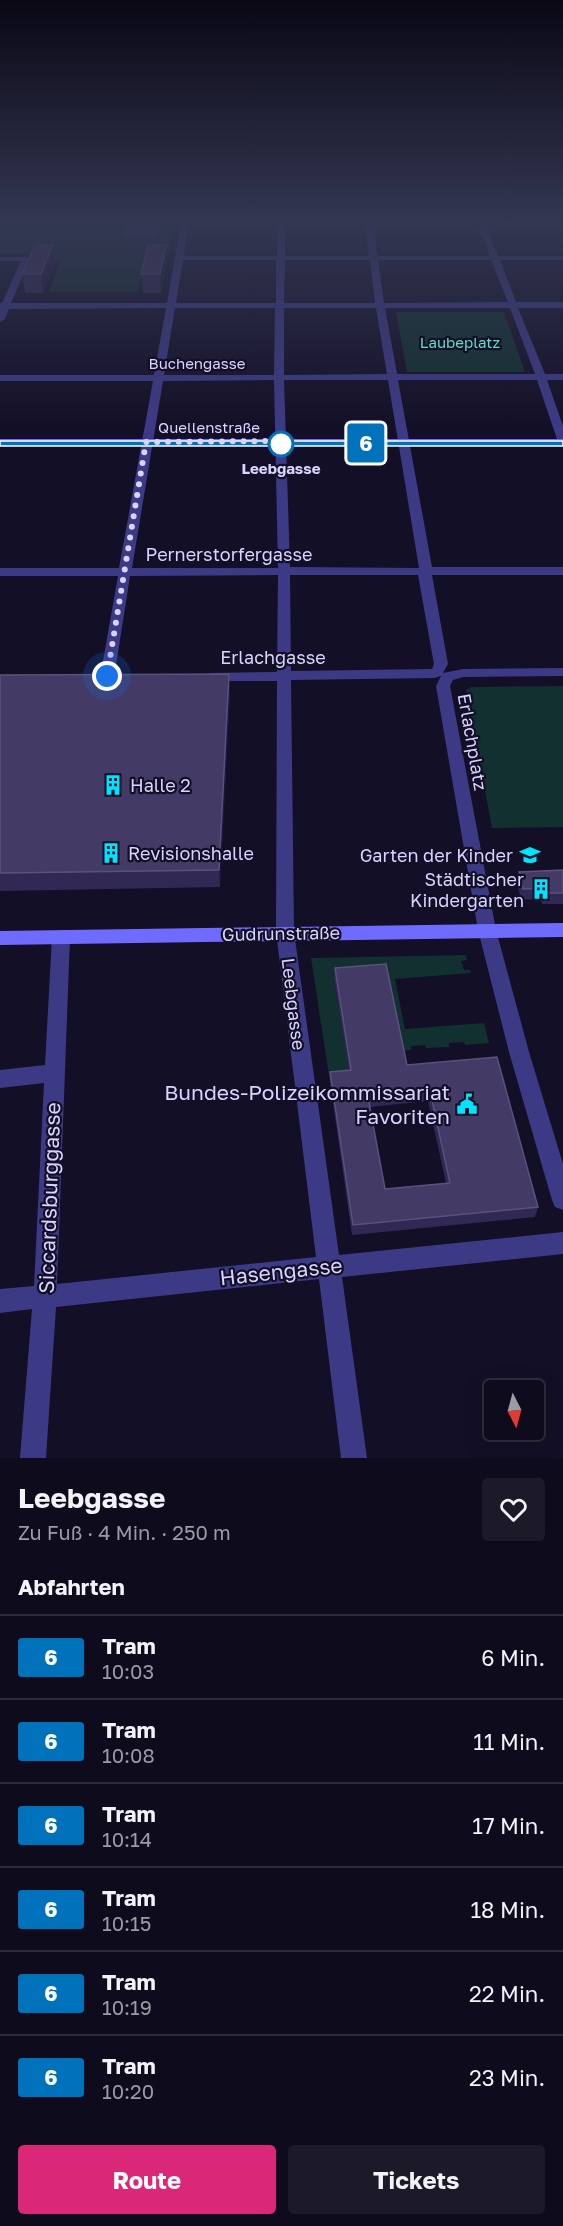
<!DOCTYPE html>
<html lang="de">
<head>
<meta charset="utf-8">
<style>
  body { margin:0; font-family:"Golos Text",sans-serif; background:#1c1929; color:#f1f3f6; height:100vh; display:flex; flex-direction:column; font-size:22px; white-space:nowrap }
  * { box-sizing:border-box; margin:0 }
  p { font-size:20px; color:#9b9ba3 }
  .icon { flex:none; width:33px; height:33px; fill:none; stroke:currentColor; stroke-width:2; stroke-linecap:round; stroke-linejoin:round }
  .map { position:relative; height:1458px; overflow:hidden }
  .sheet { display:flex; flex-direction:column; background:#0e0b1c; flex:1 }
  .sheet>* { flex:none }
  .badge { padding:0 12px; border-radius:4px; font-size:21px; line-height:39px }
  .needle { width:39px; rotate:174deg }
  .fabs { position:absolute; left:484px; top:1380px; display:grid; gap:12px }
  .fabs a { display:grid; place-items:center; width:60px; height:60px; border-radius:6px; background:#0e0b1c; box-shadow:0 6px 24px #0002,0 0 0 2px #2e2b3b; font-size:30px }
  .you { position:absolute; width:30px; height:30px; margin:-15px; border:4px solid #fff; border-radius:50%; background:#1a73e8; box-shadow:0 0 0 9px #1a73e833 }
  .map>.badge { position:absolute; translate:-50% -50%; box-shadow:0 0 0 3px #fff }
  h2 { padding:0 18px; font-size:22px; line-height:54px }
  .round { display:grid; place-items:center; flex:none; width:63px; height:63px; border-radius:6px; background:#1c1929 }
  .headline { display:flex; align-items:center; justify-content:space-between; height:102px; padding:0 18px }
  h1 { font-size:28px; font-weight:700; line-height:45px }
  .cta { display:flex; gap:12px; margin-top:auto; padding:12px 18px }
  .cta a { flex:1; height:69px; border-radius:6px; background:#db2777; color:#fff; font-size:24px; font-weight:700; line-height:69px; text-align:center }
  .cta a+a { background:#1c1929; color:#f1f3f6 }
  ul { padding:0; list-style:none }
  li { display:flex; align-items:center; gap:18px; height:84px; padding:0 18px; border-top:2px solid #2e2b3b }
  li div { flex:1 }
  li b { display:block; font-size:22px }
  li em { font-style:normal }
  li .badge { min-width:66px; font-weight:700; text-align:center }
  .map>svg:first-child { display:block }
  .green { fill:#12302f }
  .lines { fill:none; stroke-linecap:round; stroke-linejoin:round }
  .street { fill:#3d3a85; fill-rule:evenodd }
  .secondary { fill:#6f6bff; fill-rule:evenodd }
  .tram { stroke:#00e5ff; stroke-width:1.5 }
  .wall { fill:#312854; fill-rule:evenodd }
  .shaded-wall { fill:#1d163a }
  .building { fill:#433a66; stroke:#5a527e; stroke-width:1.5; fill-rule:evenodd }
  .line { fill:#0072bc; stroke:#fff; stroke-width:1.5 }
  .walk { stroke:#d9d4ff; stroke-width:6; stroke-dasharray:0 10.8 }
  .stop-dot { fill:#fff; stroke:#0072bc; stroke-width:3 }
  .labels { text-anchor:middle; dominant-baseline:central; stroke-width:4.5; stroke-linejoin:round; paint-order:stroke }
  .far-park-label { font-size:15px; fill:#5fe0c0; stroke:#130f26 }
  .far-street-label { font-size:15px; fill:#d9d4ff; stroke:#130f26 }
  .far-stop-label { font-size:15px; font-weight:bold; fill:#d9d4ff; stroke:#130f26 }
  .street-label { font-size:18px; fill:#d9d4ff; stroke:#130f26 }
  .poi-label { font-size:18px; fill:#d9d4ff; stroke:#130f26; text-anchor:start }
  .near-poi-label { font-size:21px; fill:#d9d4ff; stroke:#130f26; text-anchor:end }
  .near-street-label { font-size:21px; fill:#d9d4ff; stroke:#130f26 }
</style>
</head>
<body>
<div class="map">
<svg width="563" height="1458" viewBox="0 0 563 1458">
  <rect width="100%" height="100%" fill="#130f26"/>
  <!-- green -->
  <path class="green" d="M 0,223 L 172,223 L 168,257 L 165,259 L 145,260 L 138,292 L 49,292 L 61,260 L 45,260 L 47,253 L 0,254 Z
    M 396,312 L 504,312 L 525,372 L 407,372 Z
    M 563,686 L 563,827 L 492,828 L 466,690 L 471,687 Z
    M 466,955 L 467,960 L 461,961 L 464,970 L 470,970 L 471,973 L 395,979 L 405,1029 L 484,1023 L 489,1043 L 465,1045 L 464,1042 L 449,1043 L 449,1047 L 426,1048 L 425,1045 L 411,1046 L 411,1050 L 400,1051 L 334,979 L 351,1080 L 330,1082 L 311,958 Z"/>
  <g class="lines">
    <!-- street -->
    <path class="street" d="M 181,223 L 189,223 L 184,256 L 277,256 L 277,223 L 285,223 L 285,256 L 369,256 L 365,223 L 373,223 L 377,256 L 490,256 L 477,223 L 485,223 L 498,256 L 563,256 L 563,260 L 500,260 L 516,302 L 563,302 L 563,308 L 518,308 L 545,374 L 563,374 L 563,380 L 547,380 L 563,426 L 563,445 L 558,442 L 537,380 L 398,380 L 432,567 L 563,567 L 563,575 L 432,575 L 448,664 L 443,673 L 463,669 L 563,668 L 563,676 L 463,677 L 453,680 L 450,686 L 496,930 L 529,1052 L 563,1164 L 563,1210 L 555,1207 L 552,1200 L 509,1052 L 478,930 L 436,686 L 441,676 L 434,678 L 291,680 L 294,932 L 339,1255 L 563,1232 L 563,1254 L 342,1277 L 367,1458 L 341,1458 L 319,1279 L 56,1307 L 46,1458 L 20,1458 L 32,1309 L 0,1313 L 0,1289 L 34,1286 L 44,1083 L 0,1088 L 0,1070 L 45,1065 L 52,937 L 55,932 L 61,930 L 67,932 L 70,937 L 57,1284 L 316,1257 L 276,932 L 277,681 L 211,681 L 204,677 L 211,673 L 277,672 L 278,575 L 130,576 L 114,678 L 107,682 L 100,678 L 118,576 L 0,576 L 0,568 L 119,568 L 153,381 L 0,381 L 0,375 L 154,375 L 166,308 L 9,309 L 5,319 L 0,322 L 0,303 L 2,303 L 21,261 L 0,261 L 0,257 L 26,257 L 30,259 L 11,303 L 167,303 ZM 183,260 L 276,260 L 276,303 L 176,303 ZM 285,260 L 370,260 L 375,303 L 284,303 ZM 378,260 L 491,260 L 508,302 L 384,303 ZM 175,308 L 275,308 L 274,375 L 164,375 ZM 284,308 L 376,308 L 387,374 L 284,375 ZM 385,308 L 510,308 L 535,374 L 397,374 ZM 274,380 L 278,568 L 132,568 L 163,381 ZM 284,380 L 388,380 L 419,568 L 290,567 ZM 290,575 L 418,575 L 434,664 L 432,669 L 291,671 Z"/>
    <!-- secondary -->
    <path class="secondary" d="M 0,439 L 563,439 L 563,445 L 0,445 Z
      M 563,923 L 563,937 L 0,945 L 0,931 Z"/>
    <!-- tram -->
    <path class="tram" d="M 0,444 L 563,443"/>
  </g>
  <!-- wall -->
  <path class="wall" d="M 161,223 L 157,241 L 126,241 L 125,233 Z
    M 55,263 L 43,293 L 25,293 L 22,274 Z
    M 167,263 L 161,293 L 143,293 L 141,274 Z
    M 0,675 L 230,691 L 220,887 L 0,891 Z
    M 563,870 L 563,904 L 542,904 L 540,899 L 521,900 L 517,882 L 519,872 Z
    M 335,968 L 407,1065 L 538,1207 L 535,1217 L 352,1235 L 330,1082 L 330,1072 L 349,1070 L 334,979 ZM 428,1101 L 446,1183 L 385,1189 L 370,1107 Z"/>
  <!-- shaded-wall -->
  <path class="shaded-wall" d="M 159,223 L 161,223 L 157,241 L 156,233 Z
    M 53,245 L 55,263 L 43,293 L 41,274 Z
    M 166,245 L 167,263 L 161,293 L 160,274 Z
    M 229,674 L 230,691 L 220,887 L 219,870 Z"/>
  <!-- building -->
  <path class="building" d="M 128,223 L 159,223 L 156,233 L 125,233 Z
    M 35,245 L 53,245 L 41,274 L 22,274 Z
    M 148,245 L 166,245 L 160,274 L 141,274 Z
    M 229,674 L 219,870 L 0,873 L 0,675 Z
    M 563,870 L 563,893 L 544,893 L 543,888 L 523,889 L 519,872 Z
    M 386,964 L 407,1065 L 497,1057 L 538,1207 L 353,1225 L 330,1072 L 351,1070 L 335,968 ZM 430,1091 L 450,1183 L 385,1189 L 368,1097 Z"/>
  <!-- sky -->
  <linearGradient id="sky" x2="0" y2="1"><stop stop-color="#0a0815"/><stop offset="0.52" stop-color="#333752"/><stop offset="1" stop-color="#333752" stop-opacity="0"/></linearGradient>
  <rect width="563" height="427" fill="url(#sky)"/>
  <!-- line -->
  <path class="line" d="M 0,441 L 563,441 L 563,446 L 0,446 Z"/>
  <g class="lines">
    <!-- walk -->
    <path class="walk" d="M 107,676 L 146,442 L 282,441 L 281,444"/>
  </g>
  <!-- icons -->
  <defs>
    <g id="building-bare" transform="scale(1.62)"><path d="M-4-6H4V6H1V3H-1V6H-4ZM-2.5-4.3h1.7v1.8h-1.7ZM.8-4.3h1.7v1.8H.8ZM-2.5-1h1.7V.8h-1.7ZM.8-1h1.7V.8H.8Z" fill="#00e5ff" stroke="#130f26" stroke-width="2.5" paint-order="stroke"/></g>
    <g id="school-bare" transform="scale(1.62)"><path d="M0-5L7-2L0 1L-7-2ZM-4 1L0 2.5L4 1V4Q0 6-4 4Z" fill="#00e5ff" stroke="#130f26" stroke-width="2.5" paint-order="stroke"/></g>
    <g id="civic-bare" transform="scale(1.62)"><path d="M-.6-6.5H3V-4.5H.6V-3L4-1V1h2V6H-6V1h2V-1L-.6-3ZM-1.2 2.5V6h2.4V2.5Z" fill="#00e5ff" stroke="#130f26" stroke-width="2.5" paint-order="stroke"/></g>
  </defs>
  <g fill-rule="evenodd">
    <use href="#building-bare" x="113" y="785"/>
    <use href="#building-bare" x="111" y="853"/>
    <use href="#school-bare" x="530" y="855"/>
    <use href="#building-bare" x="541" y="889"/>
    <use href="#civic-bare" x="467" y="1104"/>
  </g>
  <!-- markers -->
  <circle class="stop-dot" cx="281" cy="444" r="12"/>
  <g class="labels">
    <!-- far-park labels -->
    <g class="far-park-label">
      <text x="460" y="342">Laubeplatz</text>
    </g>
    <!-- far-street labels -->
    <g class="far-street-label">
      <text x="197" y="363">Buchengasse</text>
      <text x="209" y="427">Quellenstraße</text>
    </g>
    <!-- far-stop labels -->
    <g class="far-stop-label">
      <text x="281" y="468">Leebgasse</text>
    </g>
    <!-- street labels -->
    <g class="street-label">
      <text x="229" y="554">Pernerstorfergasse</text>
      <text x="273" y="657">Erlachgasse</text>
      <text transform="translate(473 742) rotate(80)">Erlachplatz</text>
      <text transform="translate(281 933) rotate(-1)">Gudrunstraße</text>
      <text transform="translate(294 1004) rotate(83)">Leebgasse</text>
    </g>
    <!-- poi labels -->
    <g class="poi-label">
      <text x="130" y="785">Halle 2</text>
      <text x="128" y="853">Revisionshalle</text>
      <text x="513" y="855" text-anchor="end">Garten der Kinder</text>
      <text x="524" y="879" text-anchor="end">Städtischer<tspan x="524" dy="21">Kindergarten</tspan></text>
    </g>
    <!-- near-poi labels -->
    <g class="near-poi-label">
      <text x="450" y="1092">Bundes-Polizeikommissariat<tspan x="450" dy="24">Favoriten</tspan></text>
    </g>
    <!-- near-street labels -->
    <g class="near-street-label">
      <text transform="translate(49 1198) rotate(-88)">Siccardsburggasse</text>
      <text transform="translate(281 1271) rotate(-6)">Hasengasse</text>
    </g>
  </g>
</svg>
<div class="fabs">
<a><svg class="needle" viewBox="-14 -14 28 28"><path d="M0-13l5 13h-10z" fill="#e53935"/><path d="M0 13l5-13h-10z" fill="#9b9ba3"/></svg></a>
</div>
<div class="you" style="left:107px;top:676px"></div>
<b class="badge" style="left:366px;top:443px;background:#0072bc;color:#fff">6</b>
</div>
<section class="sheet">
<div class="headline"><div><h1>Leebgasse</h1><p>Zu Fuß · 4 Min. · 250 m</p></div><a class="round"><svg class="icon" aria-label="heart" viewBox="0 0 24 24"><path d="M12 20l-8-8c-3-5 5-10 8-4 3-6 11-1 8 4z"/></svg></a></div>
<h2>Abfahrten</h2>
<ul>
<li><span class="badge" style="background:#0072bc;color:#fff">6</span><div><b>Tram</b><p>10:03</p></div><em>6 Min.</em></li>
<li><span class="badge" style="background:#0072bc;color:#fff">6</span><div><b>Tram</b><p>10:08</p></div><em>11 Min.</em></li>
<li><span class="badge" style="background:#0072bc;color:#fff">6</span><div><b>Tram</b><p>10:14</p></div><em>17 Min.</em></li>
<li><span class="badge" style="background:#0072bc;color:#fff">6</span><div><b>Tram</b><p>10:15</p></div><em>18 Min.</em></li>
<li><span class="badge" style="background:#0072bc;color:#fff">6</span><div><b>Tram</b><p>10:19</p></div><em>22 Min.</em></li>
<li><span class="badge" style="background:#0072bc;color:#fff">6</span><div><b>Tram</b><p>10:20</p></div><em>23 Min.</em></li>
</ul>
<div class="cta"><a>Route</a><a>Tickets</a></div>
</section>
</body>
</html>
